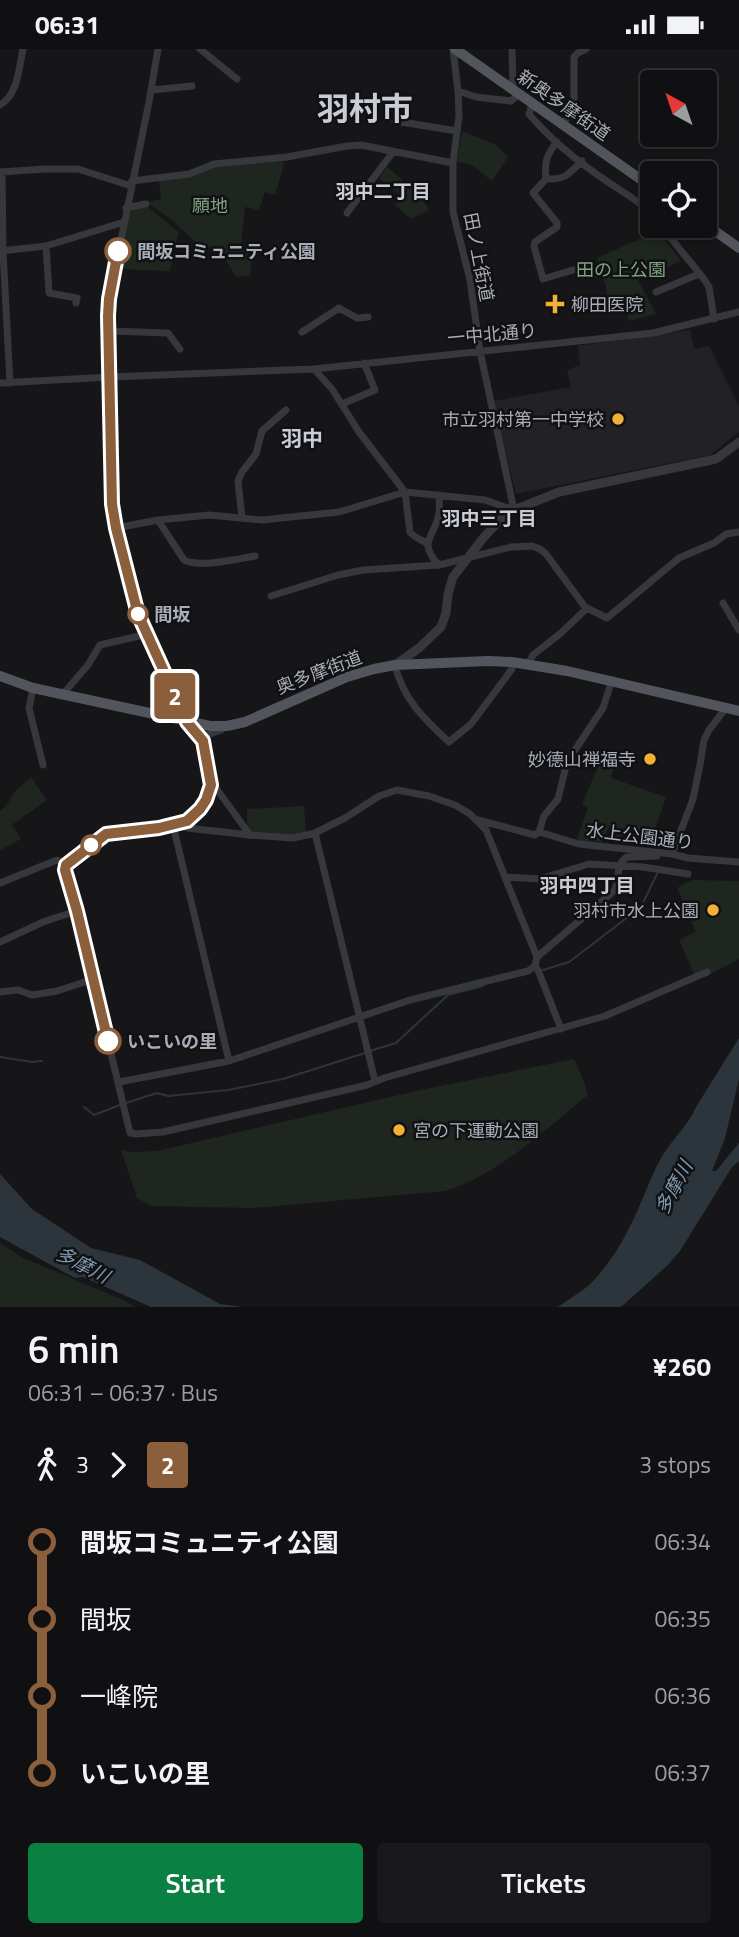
<!DOCTYPE html>
<html lang="en">
<head>
<meta charset="utf-8">
<style>
  body { margin:0; font-family:"Titillium Web","Noto Sans JP",sans-serif; background:#19191b; color:#f1f3f6; height:100vh; display:flex; flex-direction:column; font-size:26px; white-space:nowrap }
  * { box-sizing:border-box; margin:0 }
  p { font-size:23px; color:#9c9d9f }
  .icon { flex:none; width:38px; height:38px; fill:none; stroke:currentColor; stroke-width:2; stroke-linecap:round; stroke-linejoin:round }
  .map { position:relative; height:1258px; overflow:hidden }
  .sheet { display:flex; flex-direction:column; background:#101012; flex:1 }
  .sheet>* { flex:none }
  .badge { padding:0 14px; border-radius:5px; font-size:24px; line-height:46px }
  .needle { width:46px; rotate:320deg }
  .buttons { position:absolute; left:640px; top:21px; display:grid; gap:14px }
  .buttons a { display:grid; place-items:center; width:77px; height:77px; border-radius:7px; background:#101012; box-shadow:0 4px 10px #0003,0 0 0 2px #303032; font-size:35px }
  .map>.badge { position:absolute; translate:-50% -50%; box-shadow:0 0 0 4px #fff }
  .legs { display:flex; align-items:center; gap:10px; height:77px; padding:0 28px; font-size:23px }
  .legs p { margin-inline-start:auto }
  .overview { display:flex; align-items:center; justify-content:space-between; height:119px; padding:0 28px }
  h1 { font-size:38px; font-weight:600; line-height:52px }
  .button { display:flex; gap:14px; margin-top:auto; padding:14px 28px }
  .button a { flex:1; height:80px; border-radius:7px; background:#0b8043; color:#fff; font-size:28px; font-weight:600; line-height:80px; text-align:center }
  .button a+a { background:#19191b; color:#f1f3f6 }
  ul { padding:0 28px; list-style:none }
  li { display:flex; align-items:center; gap:24px; height:77px; font-size:26px }
  li i { display:grid; place-items:center; width:10px; height:100%; margin:0 9px; background:currentColor }
  li i::after { content:''; width:18px; height:18px; margin:-9px; border:5px solid; border-radius:50%; background:#101012 }
  li p { margin-inline-start:auto }
  li:first-child i { background:linear-gradient(#0000 50%,currentColor 0) }
  li:last-child i { background:linear-gradient(currentColor 50%,#0000 0) }
  .status { display:flex; justify-content:space-between; align-items:center; height:49px; padding:0 35px; background:#101012; direction:ltr }
  .status svg { height:19px; fill:currentColor }
  .map>svg:first-child { display:block }
  .built { fill:#222225 }
  .green { fill:#1e261f }
  .water { fill:#2c353c }
  .lines { fill:none; stroke-linecap:round; stroke-linejoin:round }
  .stream { stroke:#2c353c; stroke-width:2 }
  .minor { stroke:#37383d; stroke-width:7 }
  .tertiary { stroke:#37383d; stroke-width:9 }
  .primary { stroke:#53555c; stroke-width:10 }
  .line-1-casing { stroke:#fff; stroke-width:16 }
  .line-1 { stroke:#8b5e3c; stroke-width:10 }
  .stop-1-dot { fill:#fff; stroke:#8b5e3c; stroke-width:3.5 }
  .poi-dot { fill:#f2b134; stroke:#111113; stroke-width:2.5 }
  .labels { text-anchor:middle; dominant-baseline:central; stroke-width:5; stroke-linejoin:round; paint-order:stroke }
  .street-label { font-size:18px; fill:#a8adb8; stroke:#111113 }
  .park-label { font-size:18px; fill:#7fa381; stroke:#111113 }
  .stop-label { font-size:18px; font-weight:bold; fill:#a8adb8; stroke:#111113; text-anchor:start }
  .poi-label { font-size:18px; fill:#a8adb8; stroke:#111113; text-anchor:end }
  .neighbourhood-label { font-size:19px; font-weight:bold; fill:#c9ccd4; stroke:#111113 }
  .water-label { font-size:19px; font-style:italic; fill:#7f9bb3; stroke:#111113 }
  .quarter-label { font-size:21px; font-weight:bold; fill:#c9ccd4; stroke:#111113 }
  .town-label { font-size:32px; font-weight:bold; fill:#c9ccd4; stroke:#111113 }
</style>
</head>
<body>
<div class="status"><b>06:31</b><svg viewBox="0 0 49 12"><path d="M0 12V9h3v3zM5 12V6h3v6zM10 12V3h3v9zM15 12V0h3v12zM26 1h20v11H26zM47 4h2v5h-2z"/></svg></div>
<div class="map">
<svg width="739" height="1258" viewBox="0 0 739 1258">
  <rect width="100%" height="100%" fill="#161618"/>
  <!-- built -->
  <path class="built" d="M 690,281 L 694,300 L 709,297 L 739,357 L 739,383 L 710,406 L 516,445 L 493,352 L 571,338 L 567,321 L 580,316 L 578,297 Z"/>
  <!-- green -->
  <path class="green" d="M 462,82 L 496,96 L 508,108 L 492,132 L 470,115 L 457,113 Z
    M 282,112 L 284,115 L 275,146 L 265,143 L 259,161 L 245,158 L 241,198 L 252,208 L 250,227 L 236,228 L 223,206 L 215,200 L 196,194 L 173,172 L 147,153 L 161,150 L 159,132 L 215,117 Z
    M 387,118 L 421,147 L 429,161 L 411,170 L 395,156 L 402,147 L 379,129 Z
    M 148,158 L 179,183 L 170,222 L 118,220 L 130,162 Z
    M 658,182 L 681,212 L 638,231 L 656,265 L 629,272 L 626,261 L 610,265 L 606,238 L 597,209 Z
    M 603,706 L 616,711 L 611,729 L 666,748 L 649,798 L 615,789 L 619,781 L 609,778 L 602,793 L 576,792 L 588,759 L 582,755 Z
    M 31,728 L 47,751 L 12,776 L 21,790 L 0,801 L 0,762 L 6,757 L 16,741 Z
    M 304,757 L 306,784 L 291,786 L 251,783 L 247,778 L 247,760 Z
    M 692,831 L 739,832 L 739,910 L 711,925 L 707,919 L 694,925 L 679,891 L 696,883 L 677,839 Z
    M 574,1010 L 583,1030 L 588,1046 C 546,1080 497,1127 445,1142 L 253,1159 L 152,1157 L 137,1149 L 121,1101 L 132,1103 L 157,1102 L 416,1042 Z
    M 0,1194 L 23,1209 L 123,1251 L 135,1258 L 0,1258 Z"/>
  <!-- water -->
  <path class="water" d="M 739,989 L 739,1030 L 725,1089 L 712,1122 L 716,1122 L 739,1094 L 739,1112 L 732,1118 L 680,1202 L 668,1216 L 621,1258 L 558,1258 C 570,1249 587,1240 596,1229 C 609,1214 621,1196 629,1179 C 641,1157 648,1133 660,1111 C 670,1092 688,1077 696,1058 Z
    M 0,1125 L 32,1160 L 91,1199 L 140,1211 L 220,1255 L 243,1258 L 151,1258 L 83,1228 L 75,1229 L 0,1188 Z"/>
  <g class="lines">
    <!-- stream -->
    <path class="stream" d="M 543,921 L 569,913 L 641,858 L 657,825
      M 370,1002 L 396,994 L 448,946 L 483,937
      M 0,1008 L 32,1013 L 42,1012
      M 126,1054 L 157,1044 L 168,1047 L 228,1041 L 283,1030 L 365,1004
      M 84,1058 L 94,1066 L 120,1056"/>
    <!-- minor -->
    <path class="minor" d="M 158,0 L 149,53 L 109,250 L 112,455 L 116,479 L 137,565 L 187,673 L 203,692 L 211,736 L 206,751 L 200,760 L 187,772 L 159,779 L 106,785 L 71,811 L 65,818 L 77,862 L 130,1084 L 136,1085 L 163,1083 L 367,1036 L 384,1029 L 605,967 L 707,923
      M 200,0 L 237,30
      M 453,0 L 458,42 L 459,67 L 453,114 L 453,163 L 470,231 L 480,302 L 514,461
      M 512,0 L 513,41
      M 151,41 L 192,37
      M 458,42 L 476,48 L 511,52 L 519,45
      M 532,55 L 529,65 C 550,90 581,115 608,133 C 624,144 640,152 653,166
      M 0,56 C 18,46 19,19 23,0
      M 395,72 L 457,82
      M 563,76 L 574,55 L 574,8 L 578,4 L 586,0
      M 557,93 C 547,105 544,113 546,130 L 533,144 L 557,174 L 557,178 L 535,193 L 534,197 L 543,230 L 573,221
      M 0,123 L 46,120 L 78,120 L 131,137
      M 2,123 L 3,202 L 10,334
      M 546,130 C 565,131 569,125 582,112
      M 132,132 L 189,125 L 214,115 L 287,108 L 347,97 L 361,96 L 453,114
      M 126,159 L 146,155
      M 347,164 L 393,103
      M 661,177 L 704,230 L 709,238 L 714,270
      M 46,197 L 49,244 L 77,249 L 76,254
      M 0,202 L 46,197 L 124,173
      M 656,243 L 699,225
      M 109,282 L 168,284 L 180,300
      M 302,283 L 339,259 L 357,269 L 368,268
      M 314,320 L 332,340 L 359,383 L 405,443 L 410,483 C 415,490 423,490 428,496
      M 0,334 L 110,328 L 314,320 L 653,284 L 739,263
      M 342,355 L 375,341 L 364,314
      M 439,446 C 439,452 440,458 439,464 C 436,487 416,492 439,516
      M 242,469 L 238,432 L 242,423 L 256,405 L 262,382 L 286,361
      M 158,471 L 184,511 C 198,519 238,510 255,507
      M 116,479 L 158,471 L 209,466 L 262,471 L 339,463 L 405,443 L 485,451 L 514,461
      M 271,547 L 338,526 L 363,521 L 439,516 L 511,498 L 532,497 L 540,500 L 546,505 L 585,558 L 607,569 L 679,509 L 714,494 L 726,485 L 739,483
      M 723,554 L 739,581
      M 528,615 L 533,606 L 561,584 L 586,560
      M 395,616 C 403,650 424,670 449,693 L 471,675 L 512,620 L 512,613
      M 33,639 L 29,659 L 43,716
      M 63,645 L 88,616 L 100,596 L 148,585
      M 201,688 L 221,681 L 226,677
      M 211,736 L 216,739 L 250,786
      M 478,771 L 535,786 L 539,783 L 579,795 L 672,805 L 688,809 L 739,813
      M 181,774 L 187,779 L 250,786 L 293,789 L 315,784 L 345,769 L 379,747 L 397,741 L 429,747 L 455,756 L 470,765 L 486,781 L 537,908
      M 173,776 L 229,1012
      M 539,783 L 544,767 L 558,750 L 567,713 L 603,659 L 612,631
      M 315,784 L 375,1032
      M 672,805 L 693,750 L 700,716 L 704,691 L 709,681 L 726,659
      M 505,828 L 540,830 L 589,815 L 643,818 L 688,825
      M 0,834 L 57,811 L 66,816
      M 0,893 L 43,873 L 70,864 L 75,858
      M 0,943 L 18,941 L 32,946 L 57,942 L 97,929
      M 561,980 L 538,921 L 535,917 L 537,908 L 615,841 C 620,829 615,815 627,808 L 657,807
      M 119,1033 L 229,1012 L 410,951 L 528,922 L 535,917"/>
    <!-- tertiary -->
    <path class="tertiary" d="M 395,616 L 419,599 L 441,578 L 446,564 L 448,545 L 453,528 L 484,488 L 504,467 L 514,461 L 559,443 L 716,410 L 739,393"/>
    <!-- primary -->
    <path class="primary" d="M 455,0 L 653,139
      M 705,175 L 739,199
      M 0,627 L 33,639 L 210,677 L 227,677 L 245,673 L 347,628 L 374,620 L 395,616 L 488,612 L 512,613 L 567,622 L 739,662"/>
  </g>
  <g class="lines">
    <!-- line-1 casing -->
    <g class="line-1-casing">
      <path id="line-1" d="M 108,992 L 77,862 L 65,821 L 66,816 L 106,785 L 159,779 L 187,772 L 200,760 L 206,751 L 211,736 L 203,692 L 187,673 L 138,565 L 116,479 L 112,455 L 108,267 L 109,250 L 118,202"/>
    </g>
    <!-- line-1 -->
    <use href="#line-1" class="line-1"/>
  </g>
  <!-- markers -->
  <g class="stop-1-dot">
    <circle cx="118" cy="202" r="12"/>
    <circle cx="138" cy="565" r="9"/>
    <circle cx="91" cy="796" r="9"/>
    <circle cx="108" cy="992" r="12"/>
  </g>
  <g class="poi-dot">
    <path d="M551.5 244.5h7v7h7v7h-7v7h-7v-7h-7v-7h7z"/>
    <circle cx="618" cy="370" r="7"/>
    <circle cx="650" cy="710" r="7"/>
    <circle cx="713" cy="861" r="7"/>
    <circle cx="399" cy="1081" r="7"/>
  </g>
  <g class="labels">
    <!-- street labels -->
    <g class="street-label">
      <text transform="translate(564 56) rotate(35)">新奥多摩街道</text>
      <text transform="translate(479 208) rotate(79)">田ノ上街道</text>
      <text transform="translate(492 285) rotate(-5)">一中北通り</text>
      <text transform="translate(319 623) rotate(-21)">奥多摩街道</text>
      <text transform="translate(640 787) rotate(7)">水上公園通り</text>
    </g>
    <!-- park labels -->
    <g class="park-label">
      <text x="210" y="156">願地</text>
      <text x="621" y="220">田の上公園</text>
    </g>
    <!-- stop labels -->
    <g class="stop-label">
      <text x="137" y="202">間坂コミュニティ公園</text>
      <text x="154" y="565">間坂</text>
      <text x="127" y="992">いこいの里</text>
    </g>
    <!-- poi labels -->
    <g class="poi-label">
      <text x="571" y="255" text-anchor="start">柳田医院</text>
      <text x="604" y="370">市立羽村第一中学校</text>
      <text x="636" y="710">妙德山禅福寺</text>
      <text x="699" y="861">羽村市水上公園</text>
      <text x="413" y="1081" text-anchor="start">宮の下運動公園</text>
    </g>
    <!-- neighbourhood labels -->
    <g class="neighbourhood-label">
      <text x="383" y="141">羽中二丁目</text>
      <text x="489" y="468">羽中三丁目</text>
      <text x="587" y="835">羽中四丁目</text>
    </g>
    <!-- water labels -->
    <g class="water-label">
      <text transform="translate(673 1138) rotate(-62)">多摩川</text>
      <text transform="translate(83 1215) rotate(27)">多摩川</text>
    </g>
    <!-- quarter labels -->
    <g class="quarter-label">
      <text x="302" y="389">羽中</text>
    </g>
    <!-- town labels -->
    <g class="town-label">
      <text x="365" y="59">羽村市</text>
    </g>
  </g>
</svg>
<div class="buttons">
<a><svg class="needle" viewBox="-14 -14 28 28"><path d="M0-13l5 13h-10z" fill="#e53935"/><path d="M0 13l5-13h-10z" fill="#9c9d9f"/></svg></a>
<a><svg class="icon" aria-label="locate" viewBox="0 0 24 24"><circle cx="12" cy="12" r="6"/><path d="M12 2v4M12 18v4M2 12h4M18 12h4"/></svg></a>
</div>
<b class="badge" style="left:175px;top:647px;background:#8b5e3c;color:#fff">2</b>
</div>
<section class="sheet">
<div class="overview"><div><h1>6 min</h1><p>06:31 – 06:37 · Bus</p></div><b>¥260</b></div>
<div class="legs"><svg class="icon" aria-label="walk" viewBox="0 0 24 24"><circle cx="13" cy="4" r="2"/><path d="M13 8l-2 6 4 7M11 14l-3 7M7 12l3-4h3l4 4"/></svg>3<svg class="icon" aria-label="forward" viewBox="0 0 24 24"><path d="M9 5l7 7-7 7"/></svg><b class="badge" style="background:#8b5e3c;color:#fff">2</b><p>3 stops</p></div>
<ul>
<li><i style="color:#8b5e3c"></i><b>間坂コミュニティ公園</b><p>06:34</p></li>
<li><i style="color:#8b5e3c"></i><span>間坂</span><p>06:35</p></li>
<li><i style="color:#8b5e3c"></i><span>一峰院</span><p>06:36</p></li>
<li><i style="color:#8b5e3c"></i><b>いこいの里</b><p>06:37</p></li>
</ul>
<div class="button"><a>Start</a><a>Tickets</a></div>
</section>
</body>
</html>
